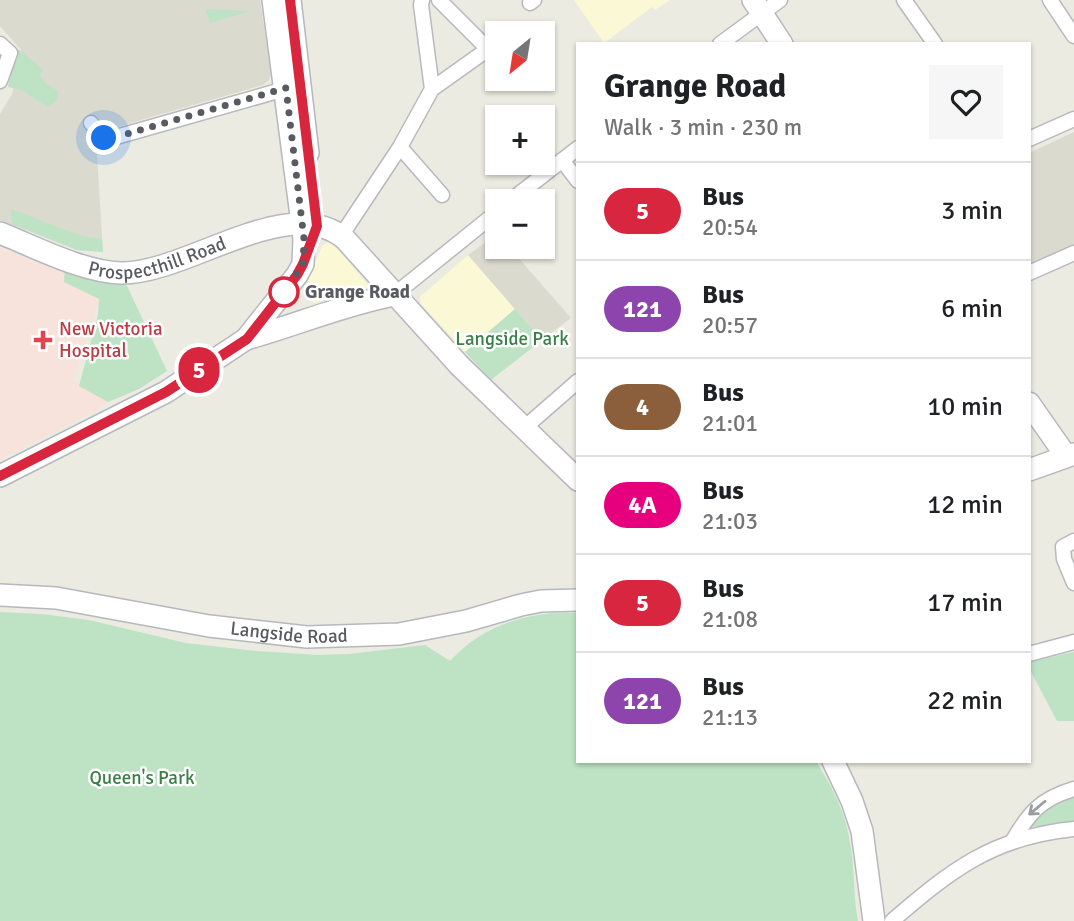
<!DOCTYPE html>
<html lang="en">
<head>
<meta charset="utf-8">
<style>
  body { margin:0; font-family:Signika,sans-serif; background:#f6f6f6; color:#202124; height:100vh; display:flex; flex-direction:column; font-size:26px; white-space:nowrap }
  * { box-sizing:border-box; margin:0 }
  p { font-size:23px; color:#757577 }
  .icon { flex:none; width:38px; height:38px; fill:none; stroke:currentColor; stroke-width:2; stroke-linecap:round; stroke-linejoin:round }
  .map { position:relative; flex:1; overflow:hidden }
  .sheet { position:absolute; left:576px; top:42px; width:455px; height:721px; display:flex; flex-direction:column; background:#fff; border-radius:0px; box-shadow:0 2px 5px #0004 }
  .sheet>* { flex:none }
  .badge { padding:0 14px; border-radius:23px; font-size:24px; line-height:46px }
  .needle { width:46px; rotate:210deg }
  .buttons { position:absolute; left:485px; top:21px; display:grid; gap:14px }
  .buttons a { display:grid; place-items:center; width:70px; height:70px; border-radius:0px; background:#fff; box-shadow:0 2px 5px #0004; font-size:35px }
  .you { position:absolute; width:35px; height:35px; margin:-18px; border:5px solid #fff; border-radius:50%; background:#1a73e8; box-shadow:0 0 0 10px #1a73e833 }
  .map>.badge { position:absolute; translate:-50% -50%; box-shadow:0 0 0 4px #fff }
  .round { display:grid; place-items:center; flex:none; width:74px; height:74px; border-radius:0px; background:#f6f6f6 }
  .overview { display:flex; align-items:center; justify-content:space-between; height:119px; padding:0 28px }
  h1 { font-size:33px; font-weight:700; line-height:52px }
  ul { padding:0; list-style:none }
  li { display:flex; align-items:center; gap:21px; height:98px; padding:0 28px; border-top:2px solid #e0e0e0 }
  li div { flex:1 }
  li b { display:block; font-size:26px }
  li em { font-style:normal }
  li .badge { min-width:77px; font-weight:700; text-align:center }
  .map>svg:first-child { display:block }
  .commercial { fill:#fbf8d6 }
  .education { fill:#dbdacf }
  .medical { fill:#f8e3dc }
  .green { fill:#bee2c4 }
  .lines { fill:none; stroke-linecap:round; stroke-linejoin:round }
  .street-casing { stroke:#b8b9bf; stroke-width:17 }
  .secondary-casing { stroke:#b6b8be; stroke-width:24 }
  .street { stroke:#fff; stroke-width:14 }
  .secondary { stroke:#fff; stroke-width:21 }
  .oneway { stroke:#9b9da0 }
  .line-casing { stroke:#fff; stroke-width:16 }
  .line { stroke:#d7263d; stroke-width:10 }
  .walk { stroke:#595b61; stroke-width:7; stroke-dasharray:0 12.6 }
  .stop-dot { fill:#fff; stroke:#d7263d; stroke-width:3.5 }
  .health-dot { fill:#e0444e; stroke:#fff; stroke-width:2.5 }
  .labels { text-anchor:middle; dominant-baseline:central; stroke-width:5; stroke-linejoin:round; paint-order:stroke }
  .street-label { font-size:19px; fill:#595b61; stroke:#fff }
  .stop-label { font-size:19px; font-weight:bold; fill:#595b61; stroke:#fff; text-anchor:start }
  .health-label { font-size:19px; fill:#be3a42; stroke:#fff; text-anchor:start }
  .park-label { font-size:19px; fill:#3a7f48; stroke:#fff }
</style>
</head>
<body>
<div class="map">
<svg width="1074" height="921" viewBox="0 0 1074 921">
  <rect width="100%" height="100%" fill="#ebebe1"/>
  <!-- commercial -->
  <path class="commercial" d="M 574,0 L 670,0 L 655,10 L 652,7 L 604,43 Z
    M 328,242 L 334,245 L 370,287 L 369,291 L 353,290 L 314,303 L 304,291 L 322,246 Z
    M 468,255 L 515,309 L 465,352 L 421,304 L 420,297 Z"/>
  <!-- education -->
  <path class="education" d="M 0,0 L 260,0 L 271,73 L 269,80 L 263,85 L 113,128 L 96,139 L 103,252 L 77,250 L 0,220 L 0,114 L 12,94 L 22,51 L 0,26 Z
    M 1074,132 L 1074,247 L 1029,266 L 1029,153 Z
    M 497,234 L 497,247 L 509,247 L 571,318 L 542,340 L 468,255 Z"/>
  <!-- medical -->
  <path class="medical" d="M 0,248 L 23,257 L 65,265 L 64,282 L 99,299 L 73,381 L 108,402 L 88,415 L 0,460 Z"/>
  <!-- green -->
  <path class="green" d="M 205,9 L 251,11 L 210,23 Z
    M 16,49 L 22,51 L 43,70 L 40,75 L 45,83 L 58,91 L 57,101 L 48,107 L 21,90 L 8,87 Z
    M 11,209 L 82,236 L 102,239 L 103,252 L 77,250 L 12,224 Z
    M 65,265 L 118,280 L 127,286 L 167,371 L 139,389 L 108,402 L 79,386 L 98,315 L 99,299 L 64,282 Z
    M 515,309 L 542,340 L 491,380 L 465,352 Z
    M 0,612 L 42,614 L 89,620 L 186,643 L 257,651 L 317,655 L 349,654 L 425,645 L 450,661 C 482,625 529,611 577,613 L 578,761 L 816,761 C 832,787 846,813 850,843 C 855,869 853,895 858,921 L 0,921 Z
    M 1074,652 L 1074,721 L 1057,721 L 1029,668 L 1029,662 Z
    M 1074,797 L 1074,824 L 1028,827 L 1049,809 Z"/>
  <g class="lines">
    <!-- street casing -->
    <g class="street-casing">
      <path id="street" d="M 422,0 L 421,5 L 432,89
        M 904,0 L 935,44
        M 1050,0 L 1074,36
        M 530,3 L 534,0
        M 0,44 L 10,53 L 0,81
        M 720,44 L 780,0
        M 91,123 L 104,138 L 109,139 L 292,87
        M 1029,139 L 1074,119
        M 400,147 L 442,195
        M 562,160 L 578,181
        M 510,201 L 578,148
        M 341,236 L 400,147 L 432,89 L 484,52 L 486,47 L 439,0
        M 1029,273 L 1074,253
        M 394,295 L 497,212
        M 523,429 L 578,381
        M 1074,541 L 1063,547 L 1064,559 L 1074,583
        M 1029,654 L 1074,642
        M 1012,842 C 1029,813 1040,799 1074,789
        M 892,921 C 951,870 993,837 1074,829"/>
    </g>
    <!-- secondary casing -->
    <g class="secondary-casing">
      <g id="secondary">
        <path d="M 290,0 L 308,153"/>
        <path d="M 753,0 L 782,44"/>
        <path id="s1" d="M 0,233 C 35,247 83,272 121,273 C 187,274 288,191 345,239 L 459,365 L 578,480"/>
        <path d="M 246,339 C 296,325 343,305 394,295"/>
        <path d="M 1029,403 L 1066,456"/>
        <path d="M 1029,470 L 1074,454"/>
        <path d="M 0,476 L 166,392 L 246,339 L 297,275 L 303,264 L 304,239 L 273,0"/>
        <path id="s2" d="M 0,595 L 56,598 L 209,626 L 307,637 L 399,634 L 466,621 L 521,605 L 541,601 L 578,600"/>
        <path d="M 833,761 L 852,801 L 862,831 L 874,921"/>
      </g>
    </g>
    <!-- street -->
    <use href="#street" class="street"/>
    <!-- secondary -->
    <use href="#secondary" class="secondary"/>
  </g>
  <!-- one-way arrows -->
  <defs><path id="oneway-shaft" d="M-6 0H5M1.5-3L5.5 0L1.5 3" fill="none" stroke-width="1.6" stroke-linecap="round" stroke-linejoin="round" transform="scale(1.75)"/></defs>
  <use class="oneway" href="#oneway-shaft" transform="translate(1037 808) rotate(140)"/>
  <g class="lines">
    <!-- line casing -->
    <g class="line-casing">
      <path id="line" d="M 0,476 L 166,392 L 247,339 L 297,275 L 303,264 L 317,226 L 290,0"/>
    </g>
    <!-- line -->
    <use href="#line" class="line"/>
    <!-- walk -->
    <path class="walk" d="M 104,138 L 109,139 L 286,88 L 304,239 L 303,264 L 282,294 L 284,292"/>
  </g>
  <!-- markers -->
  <circle class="stop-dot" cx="284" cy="292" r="14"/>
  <path class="health-dot" d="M39.5 329.5h7v7h7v7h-7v7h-7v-7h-7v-7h7z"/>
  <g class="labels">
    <!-- street labels -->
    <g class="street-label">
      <text stroke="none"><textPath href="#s1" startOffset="166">Prospecthill Road</textPath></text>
      <text stroke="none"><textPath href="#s2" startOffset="292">Langside Road</textPath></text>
    </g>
    <!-- stop labels -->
    <g class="stop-label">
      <text x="305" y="292">Grange Road</text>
    </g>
    <!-- health labels -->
    <g class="health-label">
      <text x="59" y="329">New Victoria<tspan x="59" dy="22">Hospital</tspan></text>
    </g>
    <!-- park labels -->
    <g class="park-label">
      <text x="512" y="339">Langside Park</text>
      <text x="142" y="778">Queen's Park</text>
    </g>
  </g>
</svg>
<div class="buttons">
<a><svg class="needle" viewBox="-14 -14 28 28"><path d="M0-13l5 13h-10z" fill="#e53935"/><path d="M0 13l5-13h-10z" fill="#757577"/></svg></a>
<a>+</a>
<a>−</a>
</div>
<div class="you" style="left:104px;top:138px"></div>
<b class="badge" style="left:199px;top:370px;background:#d7263d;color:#fff">5</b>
<section class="sheet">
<div class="overview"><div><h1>Grange Road</h1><p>Walk · 3 min · 230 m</p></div><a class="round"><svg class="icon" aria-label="heart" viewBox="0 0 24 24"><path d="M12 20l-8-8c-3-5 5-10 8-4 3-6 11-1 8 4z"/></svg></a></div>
<ul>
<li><span class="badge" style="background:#d7263d;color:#fff">5</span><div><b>Bus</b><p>20:54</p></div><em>3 min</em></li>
<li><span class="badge" style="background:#8e44ad;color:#fff">121</span><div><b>Bus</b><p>20:57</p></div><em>6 min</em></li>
<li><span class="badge" style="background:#8b5e3c;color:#fff">4</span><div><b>Bus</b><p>21:01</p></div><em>10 min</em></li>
<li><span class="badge" style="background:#e6007e;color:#fff">4A</span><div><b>Bus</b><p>21:03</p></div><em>12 min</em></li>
<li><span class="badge" style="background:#d7263d;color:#fff">5</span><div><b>Bus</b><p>21:08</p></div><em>17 min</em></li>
<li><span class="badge" style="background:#8e44ad;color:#fff">121</span><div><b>Bus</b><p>21:13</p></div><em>22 min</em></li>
</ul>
</section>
</div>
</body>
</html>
